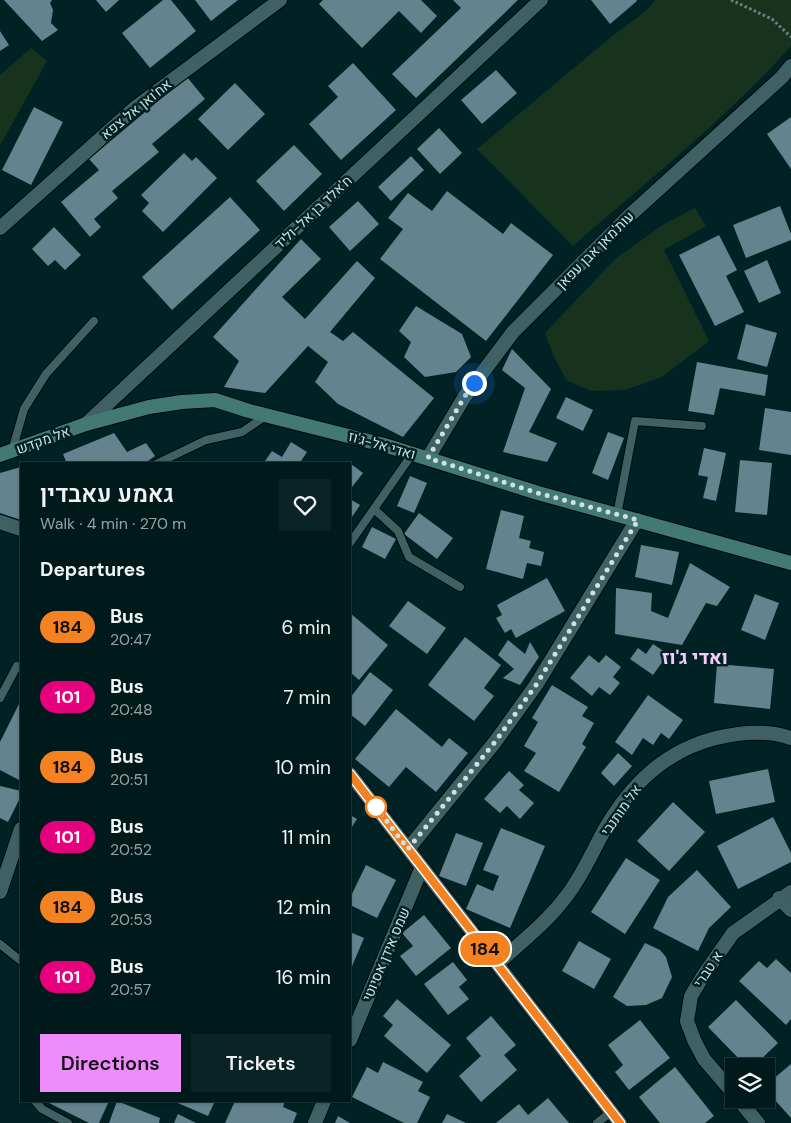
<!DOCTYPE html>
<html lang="en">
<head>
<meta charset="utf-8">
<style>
  body { margin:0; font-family:"DM Sans",Heebo,sans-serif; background:#0a2324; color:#f1f3f6; height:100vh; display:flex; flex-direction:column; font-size:19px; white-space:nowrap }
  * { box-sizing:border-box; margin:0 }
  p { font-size:16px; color:#95a1a3 }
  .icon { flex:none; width:28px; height:28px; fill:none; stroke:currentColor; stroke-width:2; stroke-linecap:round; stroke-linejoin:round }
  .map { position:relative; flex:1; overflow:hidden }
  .side { position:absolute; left:20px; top:462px; width:331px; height:640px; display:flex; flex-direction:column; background:#001a1b; border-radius:0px; box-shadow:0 1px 4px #0004,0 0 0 1px #22383a }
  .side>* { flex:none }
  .badge { padding:0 10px; border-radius:16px; font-size:18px; line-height:32px }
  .fabs { position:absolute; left:725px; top:1058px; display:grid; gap:10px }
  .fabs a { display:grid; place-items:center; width:50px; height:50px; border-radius:0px; background:#001a1b; box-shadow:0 1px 4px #0004,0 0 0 1px #22383a; font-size:25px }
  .you { position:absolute; width:25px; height:25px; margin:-12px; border:4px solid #fff; border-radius:50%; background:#1a73e8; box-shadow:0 0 0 8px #1a73e833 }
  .map>.badge { position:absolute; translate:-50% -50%; box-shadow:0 0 0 2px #fff }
  h2 { padding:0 20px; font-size:19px; line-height:45px }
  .round { display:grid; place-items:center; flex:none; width:52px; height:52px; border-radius:0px; background:#0a2324 }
  .head { display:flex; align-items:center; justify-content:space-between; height:85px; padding:0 20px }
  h1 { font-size:24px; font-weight:600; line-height:38px }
  .action { display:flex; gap:10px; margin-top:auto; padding:10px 20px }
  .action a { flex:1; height:58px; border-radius:0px; background:#ed8cfa; color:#111; font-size:20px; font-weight:600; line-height:58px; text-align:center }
  .action a+a { background:#0a2324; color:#f1f3f6 }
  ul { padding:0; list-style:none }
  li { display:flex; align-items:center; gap:15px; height:70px; padding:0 20px }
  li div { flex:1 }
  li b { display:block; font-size:19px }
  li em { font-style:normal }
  li .badge { min-width:55px; font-weight:700; text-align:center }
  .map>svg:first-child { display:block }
  .green { fill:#17331e }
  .building { fill:#64838f }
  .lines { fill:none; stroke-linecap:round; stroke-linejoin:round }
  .service-casing { stroke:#000a0c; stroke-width:10 }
  .minor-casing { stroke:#000a0c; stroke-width:16 }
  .tertiary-casing { stroke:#000a0c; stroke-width:16 }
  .secondary-casing { stroke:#000a0c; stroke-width:16 }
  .path { stroke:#6a8485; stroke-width:3; stroke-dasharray:2.5 2.5; stroke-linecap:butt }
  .service { stroke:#3f6163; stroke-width:8 }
  .minor { stroke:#3f6163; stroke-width:14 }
  .tertiary { stroke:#3f6163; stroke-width:14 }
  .secondary { stroke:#437973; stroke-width:14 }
  .line-casing { stroke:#fff; stroke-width:11 }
  .line { stroke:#f58220; stroke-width:8 }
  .walk { stroke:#cfe1e2; stroke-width:5; stroke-dasharray:0 9 }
  .stop-dot { fill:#fff; stroke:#f58220; stroke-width:2.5 }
  .labels { text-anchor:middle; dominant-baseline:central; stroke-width:5; stroke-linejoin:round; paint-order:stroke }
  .street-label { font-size:14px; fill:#cfe1e2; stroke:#002224 }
  .district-label { font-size:19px; font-weight:bold; fill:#f6cbfc; stroke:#002224 }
</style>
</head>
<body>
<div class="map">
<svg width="791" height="1123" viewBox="0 0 791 1123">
  <rect width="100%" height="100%" fill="#002224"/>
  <!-- green -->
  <path class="green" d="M 655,0 L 791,0 L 791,46 C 726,119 647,181 573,246 L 477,149 L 611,37 L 647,10 Z
    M 31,48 L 47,61 L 0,146 L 0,75 Z
    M 695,208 L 706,226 L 664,250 L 709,341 L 662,377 L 624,390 L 591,391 L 566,380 L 553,355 L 545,333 L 615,259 L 664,224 Z"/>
  <!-- building -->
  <path class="building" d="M 4,0 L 52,0 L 50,3 L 53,10 L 51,23 L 58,30 L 42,41 Z
    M 96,0 L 119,0 L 106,12 Z
    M 163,0 L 171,0 L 196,31 L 150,68 L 122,33 Z
    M 195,0 L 238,0 L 211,21 Z
    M 323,0 L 421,0 L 437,16 L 421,33 L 399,11 L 362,48 L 319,4 Z
    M 453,0 L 518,0 L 416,98 L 392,74 L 461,8 Z
    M 591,0 L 636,0 L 637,1 L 610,24 Z
    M 0,31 L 9,45 L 0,51 Z
    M 353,63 L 396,110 L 341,160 L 309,124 L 338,97 L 328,86 Z
    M 496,70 L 517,93 L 482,124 L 461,100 Z
    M 187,77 L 205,99 L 152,144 L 159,152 L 112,191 L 118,198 L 94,219 L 101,227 L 90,237 L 61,202 L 99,170 L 89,159 Z
    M 235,83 L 265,114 L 228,150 L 198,119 Z
    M 34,107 L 63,122 L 31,185 L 2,170 Z
    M 791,117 L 791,169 L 767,134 Z
    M 439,128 L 462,153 L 440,174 L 417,149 Z
    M 294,145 L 322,174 L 284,211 L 256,181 Z
    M 184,153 L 192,161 L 196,157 L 217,178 L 163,232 L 142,211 L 149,203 L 141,195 Z
    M 411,156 L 424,170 L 391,201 L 378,187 Z
    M 447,191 L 503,234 L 511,223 L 553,255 L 486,341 L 380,259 L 403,229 L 388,218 L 408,193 L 432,211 Z
    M 230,197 L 260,230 L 172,310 L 142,277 Z
    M 358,201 L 379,224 L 350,251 L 329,227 Z
    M 780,206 L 791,234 L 791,240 L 746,258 L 733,225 Z
    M 54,227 L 81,255 L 65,270 L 55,260 L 48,266 L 32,249 Z
    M 719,235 L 737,270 L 726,276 L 744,312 L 715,326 L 679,255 Z
    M 301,239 L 321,259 L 282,297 L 305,319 L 357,261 L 375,278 L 330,332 L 343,341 L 353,332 L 434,398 L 403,437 L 338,404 L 315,382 L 328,362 L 308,346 L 265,393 L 224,387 L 239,361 L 213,337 Z
    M 767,260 L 781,293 L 759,303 L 744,271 Z
    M 416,306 L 462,334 L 471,357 L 456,372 L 425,377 L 404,357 L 411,342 L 399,331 Z
    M 746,324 L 777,333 L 767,367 L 737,359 Z
    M 512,349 L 551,389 L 529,432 L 557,443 L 547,462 L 503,452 L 525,388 L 502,370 Z
    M 697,362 L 768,375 L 765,396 L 720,388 L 714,415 L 688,411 Z
    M 566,397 L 593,410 L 583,431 L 556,418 Z
    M 765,408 L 791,412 L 791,455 L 759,450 Z
    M 608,432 L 624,438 L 608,480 L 592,473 Z
    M 114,433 L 127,452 L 146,443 L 155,456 L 144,464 L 67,464 L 63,454 Z
    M 291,442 L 307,452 L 299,464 L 263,464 L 272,451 L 282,457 Z
    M 704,448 L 726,453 L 716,501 L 703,498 L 708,477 L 698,475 Z
    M 740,460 L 772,463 L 767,515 L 735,512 Z
    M 351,464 L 363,473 L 352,487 L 350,485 Z
    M 21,467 L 19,493 L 21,494 L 21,520 L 0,513 L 0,473 Z
    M 410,476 L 427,483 L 414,513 L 397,506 Z
    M 350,499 L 360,505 L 350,520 Z
    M 501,510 L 524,516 L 519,538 L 531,541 L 529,548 L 544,552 L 541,566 L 527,563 L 523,579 L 486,569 Z
    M 419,513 L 453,538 L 437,559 L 404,534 Z
    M 372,527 L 396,539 L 385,559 L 362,547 Z
    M 641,545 L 679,552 L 672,585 L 635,577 Z
    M 690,563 L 730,587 L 717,606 L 706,603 L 682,645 L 615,634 L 616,588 L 652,593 L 651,611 L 668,618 Z
    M 547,578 L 565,611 L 516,638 L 511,629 L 505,633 L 496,618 L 502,615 L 497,605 Z
    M 755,594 L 779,603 L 765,640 L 741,630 Z
    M 408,601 L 446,628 L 427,654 L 389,626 Z
    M 350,613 L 388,645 L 359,680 L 350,672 Z
    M 465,637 L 501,665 L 484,688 L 494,696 L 474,721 L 428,685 Z
    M 508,640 L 525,654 L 530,642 L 539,657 L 520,685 L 503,678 L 514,669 L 498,655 Z
    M 653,644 L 668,654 L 653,675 L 630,659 L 638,648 L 646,654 Z
    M 589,655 L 599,663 L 606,655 L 621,667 L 613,677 L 620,683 L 610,695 L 599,687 L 592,696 L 570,678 Z
    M 717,664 L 774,669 L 770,709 L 714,703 Z
    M 370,672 L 393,690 L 365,726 L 350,714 L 350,698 Z
    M 552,685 L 588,707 L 582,716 L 594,723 L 582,744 L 586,747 L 559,792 L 524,771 L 536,753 L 524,746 L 538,722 L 532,718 Z
    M 648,695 L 683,720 L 669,739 L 661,733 L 653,745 L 643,738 L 632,755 L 615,742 Z
    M 21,700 L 21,781 L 0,770 L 0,742 Z
    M 396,709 L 442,747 L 449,738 L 468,753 L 436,792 L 406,767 L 389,787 L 355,759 Z
    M 618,753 L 632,766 L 614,786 L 601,773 Z
    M 768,769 L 775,802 L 716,814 L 709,781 Z
    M 509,771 L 524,785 L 519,790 L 534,803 L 520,819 L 507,806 L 500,813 L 484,799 Z
    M 0,786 L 21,791 L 21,796 L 8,822 L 0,818 Z
    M 673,802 L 705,832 L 669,871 L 637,841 Z
    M 350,815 L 357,819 L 350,830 Z
    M 773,817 L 791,853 L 791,862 L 738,889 L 717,846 Z
    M 501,828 L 545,846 L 510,928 L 466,909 L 477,884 L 493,891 L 499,876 L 483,870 Z
    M 456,833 L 483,843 L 466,886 L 439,876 Z
    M 626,858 L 660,880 L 625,934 L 591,912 Z
    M 366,865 L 396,880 L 377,918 L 350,905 L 350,898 Z
    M 697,870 L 731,907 L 709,928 L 698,951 L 653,928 L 668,897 Z
    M 424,915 L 451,948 L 416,976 L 400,956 L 413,946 L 402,933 Z
    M 350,932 L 364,938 L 350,971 Z
    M 579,941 L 611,959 L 594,989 L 562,971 Z
    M 645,943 L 660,950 L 666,957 L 672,977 L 662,998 L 646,1005 L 627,1006 L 613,997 Z
    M 776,959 L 791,973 L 791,1019 L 786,1025 L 739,981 L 759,961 L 767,968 Z
    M 453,962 L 467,980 L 459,987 L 469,999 L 448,1015 L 424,984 Z
    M 397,999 L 451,1045 L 427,1073 L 384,1036 L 393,1025 L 383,1016 Z
    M 736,1000 L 778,1043 L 754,1066 L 746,1066 L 708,1027 Z
    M 491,1016 L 516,1045 L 504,1055 L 517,1070 L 481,1102 L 459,1076 L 481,1056 L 466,1038 Z
    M 640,1020 L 670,1058 L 629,1090 L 615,1072 L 623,1065 L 608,1045 Z
    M 383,1062 L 423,1082 L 418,1091 L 430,1097 L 417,1123 L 404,1123 L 352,1097 L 367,1067 L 378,1073 Z
    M 791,1064 L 791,1118 L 766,1090 L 766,1085 Z
    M 675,1067 L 714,1116 L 705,1123 L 660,1123 L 639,1097 Z
    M 548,1098 L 569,1123 L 496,1123 L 519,1104 L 528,1115 Z
    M 45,1101 L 109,1101 L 99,1123 L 89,1123 Z
    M 117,1101 L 160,1118 L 159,1123 L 109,1123 Z
    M 173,1101 L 215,1101 L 208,1116 Z
    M 235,1101 L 285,1101 L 283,1107 L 297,1113 L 293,1123 L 225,1123 Z
    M 178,1114 L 196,1123 L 174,1123 Z
    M 447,1114 L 466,1123 L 442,1123 Z
    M 338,1116 L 350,1123 L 335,1123 Z"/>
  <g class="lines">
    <!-- service casing -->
    <g class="service-casing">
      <path id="service" d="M 12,451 L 24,409 L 46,374 L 94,321
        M 156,464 L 206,440 L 242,432 L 267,415
        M 374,509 L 398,531 L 409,557 L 460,587
        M 617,515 L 635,421 L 702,426
        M 350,543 L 413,453
        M 0,698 L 17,666
        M 0,944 L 21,961
        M 35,1101 L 42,1109 L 68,1123
        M 597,1123 L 611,1112"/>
    </g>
    <!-- minor casing -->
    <g class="minor-casing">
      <path id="minor" d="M 0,228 L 136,107 L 280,0
        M 428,458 L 465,396 L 513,332 L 629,216 L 782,77 L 791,66
        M 0,522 L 21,529
        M 350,774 L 620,1123
        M 408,849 L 495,742 L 536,685 L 637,520
        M 0,892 L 21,829
        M 779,898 L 791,910
        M 497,964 C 520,943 546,923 565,898 C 582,877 592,852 605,829 C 631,784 665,751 716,738 C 740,732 767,730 791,738
        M 350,1040 L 422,867
        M 734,1094 L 704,1059 L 694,1040 L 687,1021 L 691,996 L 703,976 L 733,933 L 791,892
        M 738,1099 L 758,1123
        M 315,1123 L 324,1101"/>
    </g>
    <!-- tertiary casing -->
    <g class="tertiary-casing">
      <path id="tertiary" d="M 86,424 L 541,0"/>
    </g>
    <!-- secondary casing -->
    <g class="secondary-casing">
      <path id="secondary" d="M 0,455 L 86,424 L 149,407 L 182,402 L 215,400 L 249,411 L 384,445 L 538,493 L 791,563"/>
    </g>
    <!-- path -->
    <path class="path" d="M 731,0 L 772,19 L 791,37"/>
    <!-- service -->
    <use href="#service" class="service"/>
    <!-- minor -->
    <use href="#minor" class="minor"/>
    <!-- tertiary -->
    <use href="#tertiary" class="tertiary"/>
    <!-- secondary -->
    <use href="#secondary" class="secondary"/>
  </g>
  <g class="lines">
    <!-- line casing -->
    <g class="line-casing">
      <path id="line" d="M 350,774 L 620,1123"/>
    </g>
    <!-- line -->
    <use href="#line" class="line"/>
    <!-- walk -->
    <path class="walk" d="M 376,807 L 408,849 L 495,742 L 536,685 L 638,520 L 538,493 L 428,458 L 465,396 L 474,383"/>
  </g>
  <!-- markers -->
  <circle class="stop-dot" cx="376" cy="807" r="10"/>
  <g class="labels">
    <!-- street labels -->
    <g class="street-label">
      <text transform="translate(136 109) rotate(-39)">אח'ואן אל צפא</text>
      <text transform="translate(313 212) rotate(-43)">ח'אלד בן אל-וליד</text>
      <text transform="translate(595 250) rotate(-45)">עות'מאן אבן עפאן</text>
      <text transform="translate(43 440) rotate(-20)">אל מקדש</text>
      <text transform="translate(382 445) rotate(16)">ואדי אל-ג'וז</text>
      <text transform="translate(621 810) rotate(-55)">אל מותנבי</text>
      <text transform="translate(386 954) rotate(-67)">שמס אידן אסיוטי</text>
      <text transform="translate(708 969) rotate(-56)">א טברי</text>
    </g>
    <!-- district labels -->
    <g class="district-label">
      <text x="695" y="657">ואדי ג'וז</text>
    </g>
  </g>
</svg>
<div class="fabs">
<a><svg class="icon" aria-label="layers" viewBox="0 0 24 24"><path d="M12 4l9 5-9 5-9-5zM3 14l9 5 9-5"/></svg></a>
</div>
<div class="you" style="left:474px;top:383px"></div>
<b class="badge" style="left:485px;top:949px;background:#f58220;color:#111">184</b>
<section class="side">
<div class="head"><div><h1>גאמע עאבדין</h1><p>Walk · 4 min · 270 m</p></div><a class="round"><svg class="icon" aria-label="heart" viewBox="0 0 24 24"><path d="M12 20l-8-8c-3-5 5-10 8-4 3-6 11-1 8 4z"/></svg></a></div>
<h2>Departures</h2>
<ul>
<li><span class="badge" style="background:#f58220;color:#111">184</span><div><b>Bus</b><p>20:47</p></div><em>6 min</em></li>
<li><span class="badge" style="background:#e6007e;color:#fff">101</span><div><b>Bus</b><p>20:48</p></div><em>7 min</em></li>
<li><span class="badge" style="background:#f58220;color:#111">184</span><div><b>Bus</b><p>20:51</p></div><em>10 min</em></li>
<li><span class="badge" style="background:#e6007e;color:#fff">101</span><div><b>Bus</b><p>20:52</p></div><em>11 min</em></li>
<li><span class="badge" style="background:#f58220;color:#111">184</span><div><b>Bus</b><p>20:53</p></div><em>12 min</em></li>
<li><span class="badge" style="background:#e6007e;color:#fff">101</span><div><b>Bus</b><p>20:57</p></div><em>16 min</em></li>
</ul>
<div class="action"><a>Directions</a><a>Tickets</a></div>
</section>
</div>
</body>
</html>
